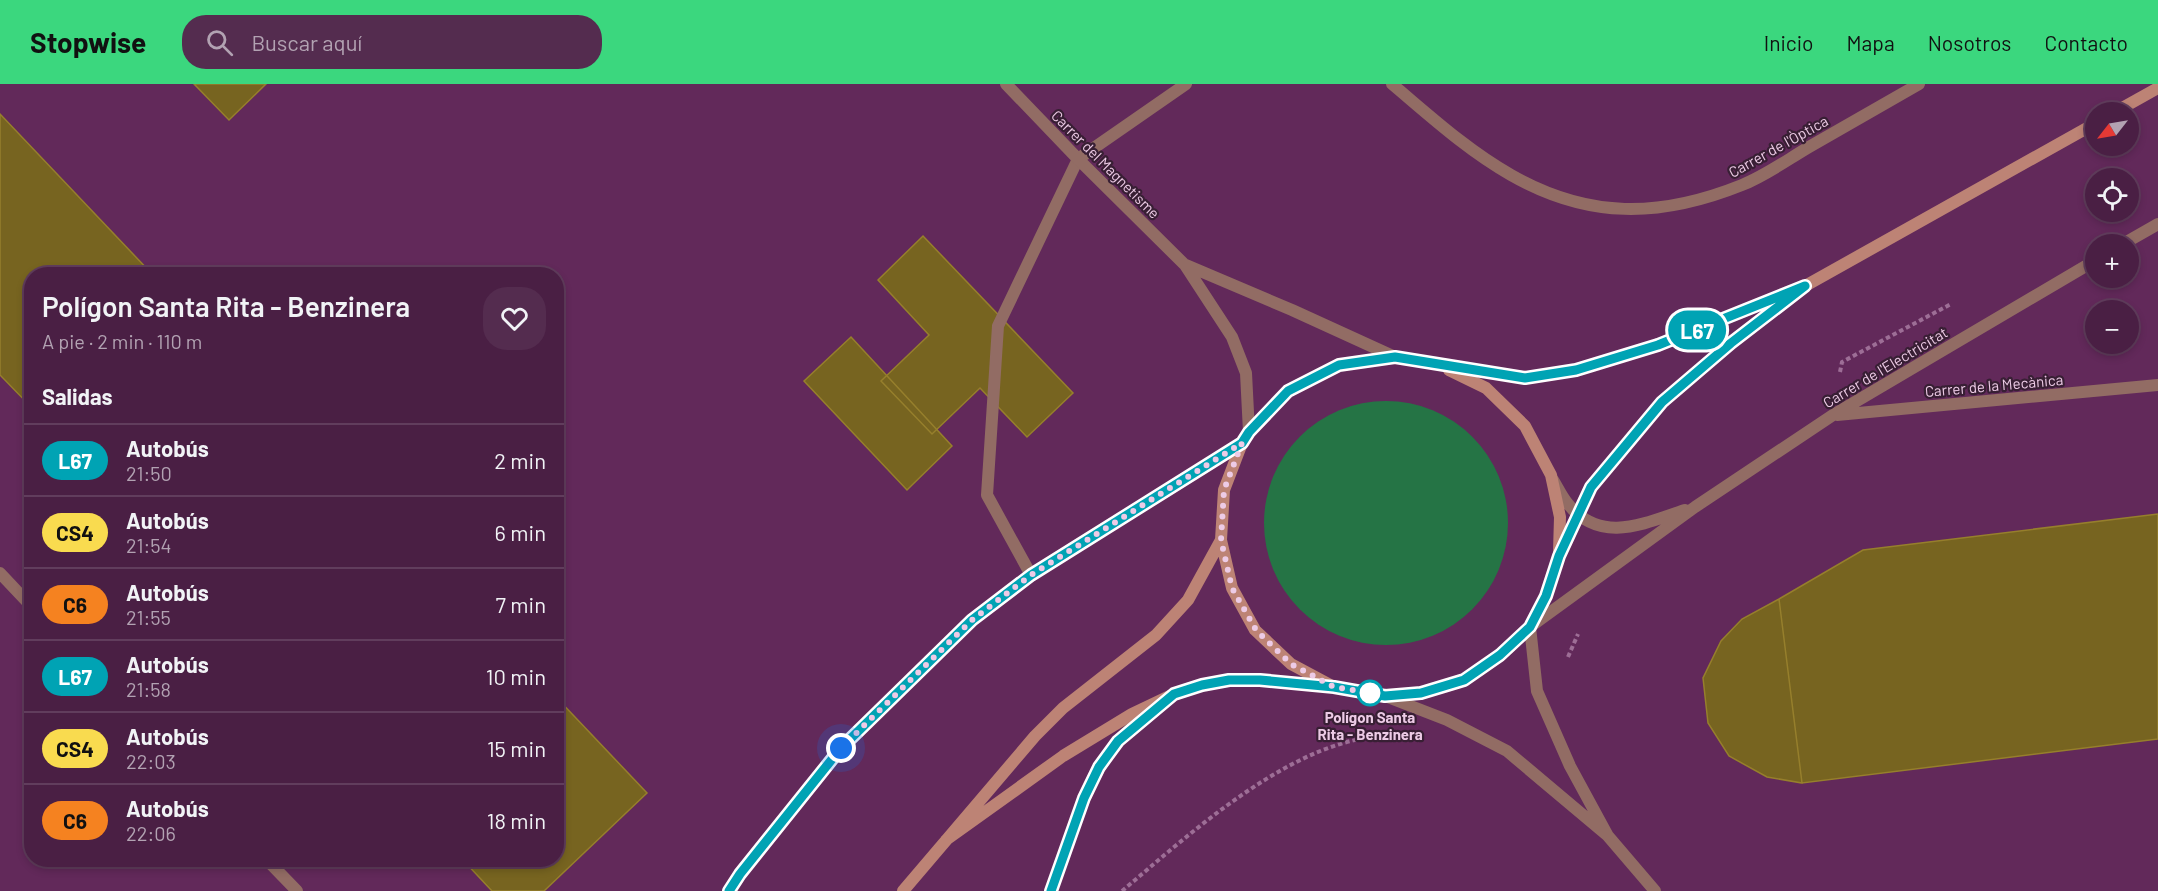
<!DOCTYPE html>
<html lang="es">
<head>
<meta charset="utf-8">
<style>
  body { margin:0; font-family:Barlow,sans-serif; background:#542c4f; color:#f1f3f6; height:100vh; display:flex; flex-direction:column; font-size:22px; white-space:nowrap }
  * { box-sizing:border-box; margin:0 }
  p { font-size:20px; color:#b2a2b2 }
  .icon { flex:none; width:33px; height:33px; fill:none; stroke:currentColor; stroke-width:2; stroke-linecap:round; stroke-linejoin:round }
  .map { position:relative; flex:1; overflow:hidden }
  .side { position:absolute; left:24px; top:183px; width:540px; height:600px; display:flex; flex-direction:column; background:#4a1f44; border-radius:24px; box-shadow:0 3px 9px #0003,0 0 0 2px #613d5d }
  .side>* { flex:none }
  .badge { padding:0 12px; border-radius:20px; font-size:21px; line-height:39px }
  .needle { width:39px; rotate:239deg }
  .fabs { position:absolute; left:2085px; top:18px; display:grid; gap:12px }
  .fabs a { display:grid; place-items:center; width:54px; height:54px; border-radius:50%; background:#4a1f44; box-shadow:0 3px 9px #0003,0 0 0 2px #613d5d; font-size:30px }
  .you { position:absolute; width:30px; height:30px; margin:-15px; border:4px solid #fff; border-radius:50%; background:#1a73e8; box-shadow:0 0 0 9px #1a73e833 }
  .map>.badge { position:absolute; translate:-50% -50%; box-shadow:0 0 0 3px #fff }
  h2 { padding:0 18px; font-size:22px; line-height:54px }
  .round { display:grid; place-items:center; flex:none; width:63px; height:63px; border-radius:24px; background:#542c4f }
  .head { display:flex; align-items:center; justify-content:space-between; height:102px; padding:0 18px }
  h1 { font-size:28px; font-weight:600; line-height:45px }
  ul { padding:0; list-style:none }
  li { display:flex; align-items:center; gap:18px; height:72px; padding:0 18px; border-top:2px solid #613d5d }
  li div { flex:1 }
  li b { display:block; font-size:22px }
  li em { font-style:normal }
  li .badge { min-width:66px; font-weight:700; text-align:center }
  header { display:flex; align-items:center; gap:36px; box-sizing:border-box; height:84px; padding:0 30px; background:#3bd77e; color:#111 }
  header strong { font-size:28px }
  nav { display:flex; gap:33px; margin-inline-start:auto; font-size:21px }
  .search { width:420px; height:54px; background:#542c4f; display:flex; align-items:center; gap:15px; box-sizing:border-box; padding:0 21px; border-radius:24px; color:#b2a2b2; font-size:22px }
  .map>svg:first-child { display:block }
  .green { fill:#257445 }
  .building { fill:#776420; stroke:#967f2c; stroke-width:1.5 }
  .lines { fill:none; stroke-linecap:round; stroke-linejoin:round }
  .path { stroke:#9d6e96; stroke-width:4; stroke-dasharray:4.5 3; stroke-linecap:butt }
  .lane { stroke:#926c64; stroke-width:12 }
  .street { stroke:#926c64; stroke-width:12 }
  .secondary { stroke:#bd8375; stroke-width:12 }
  .line-casing { stroke:#fff; stroke-width:14 }
  .line { stroke:#00a3b4; stroke-width:9 }
  .walk { stroke:#edcbe6; stroke-width:6; stroke-dasharray:0 10.8 }
  .stop-dot { fill:#fff; stroke:#00a3b4; stroke-width:3 }
  .labels { text-anchor:middle; dominant-baseline:central; stroke-width:4.5; stroke-linejoin:round; paint-order:stroke }
  .street-label { font-size:15px; fill:#edcbe6; stroke:#381f34 }
  .stop-label { font-size:15px; font-weight:bold; fill:#edcbe6; stroke:#381f34 }
</style>
</head>
<body>
<header>
<strong>Stopwise</strong>
<div class="search"><svg class="icon" aria-label="search" viewBox="0 0 24 24"><circle cx="10" cy="10" r="6"/><path d="M15 15l6 6"/></svg>Buscar aquí</div>
<nav><a>Inicio</a><a>Mapa</a><a>Nosotros</a><a>Contacto</a></nav>
</header>
<div class="map">
<svg width="2158" height="807" viewBox="0 0 2158 807">
  <rect width="100%" height="100%" fill="#62295a"/>
  <!-- green -->
  <path class="green" d="M1264 439a122 122 0 1 1 244 0a122 122 0 1 1-244 0Z"/>
  <!-- building -->
  <path class="building" d="M 194,0 L 266,0 L 229,36 Z
    M 0,30 L 152,190 L 32,190 L 32,324 L 0,291 Z
    M 923,152 L 1073,309 L 1027,353 L 980,304 L 932,350 L 881,297 L 929,251 L 878,196 Z
    M 851,253 L 952,362 L 907,406 L 804,297 Z
    M 2158,430 L 2158,655 L 1802,699 L 1779,515 L 1863,466 Z
    M 1779,515 L 1802,699 L 1767,693 L 1729,672 L 1708,639 L 1703,594 L 1721,557 L 1742,535 Z
    M 556,613 L 647,709 L 544,807 L 492,807 L 463,776 L 556,776 Z"/>
  <g class="lines">
    <!-- path -->
    <path class="path" d="M 1840,288 L 1842,278 L 1951,220
      M 1568,573 L 1578,550
      M 1122,807 C 1191,749 1298,650 1392,652"/>
    <!-- lane -->
    <path class="lane" d="M 1031,491 L 987,411 L 998,242 L 1078,75"/>
    <!-- street -->
    <path class="street" d="M 1006,0 L 1078,75 L 1185,181 L 1232,253 L 1246,289 L 1249,348
      M 1392,0 C 1430,32 1467,66 1511,91 C 1588,135 1660,134 1742,101 C 1765,92 1787,76 1809,63 C 1846,42 1883,21 1919,0
      M 1078,75 L 1186,0
      M 2123,160 L 2158,140
      M 1186,181 L 1292,226 L 1395,273
      M 1837,331 L 2158,301
      M 1553,396 C 1558,404 1562,413 1568,420 C 1601,461 1645,439 1685,426
      M 0,489 L 32,523
      M 1385,612 L 1447,636 L 1507,667 L 1608,752 L 1655,807
      M 1608,752 L 1570,682 L 1537,607 L 1530,543 L 1695,423 L 1833,331 L 2096,176
      M 267,776 L 297,807
      M 729,807 L 740,790 L 841,664 L 972,536 L 1031,491 L 1242,359
      M 1051,807 C 1071,757 1082,701 1117,659 C 1130,642 1150,629 1166,616"/>
    <!-- secondary -->
    <path class="secondary" d="M 2115,28 L 2158,4
      M 1449,286 L 1486,304 L 1525,342 L 1551,391 L 1560,433 L 1559,468
      M 1334,603 L 1291,580 L 1255,546 L 1232,504 L 1221,456 L 1224,406 L 1242,359 L 1249,348 L 1288,307 L 1339,281 L 1395,273 L 1525,294 L 1576,286 L 1658,261 L 1805,202 L 2096,39
      M 946,756 L 1063,672 L 1132,630 L 1174,610 L 1202,601 L 1229,596 L 1260,596 L 1334,603 L 1385,612 L 1421,609 L 1464,596 L 1501,571 L 1530,543 L 1546,512 L 1559,472 L 1591,403 L 1662,318 L 1731,259 L 1791,213
      M 903,807 L 1035,652 L 1063,624 L 1156,551 L 1188,516 L 1221,456"/>
  </g>
  <g class="lines">
    <!-- line casing -->
    <g class="line-casing">
      <path id="line" d="M 729,807 L 740,790 L 841,664 L 972,536 L 1031,491 L 1242,359 L 1249,348 L 1288,307 L 1339,281 L 1395,273 L 1525,294 L 1576,286 L 1658,261 L 1805,202 L 1731,259 L 1662,318 L 1591,403 L 1559,472 L 1546,512 L 1530,543 L 1500,571 L 1464,596 L 1421,609 L 1385,612 L 1334,603 L 1260,596 L 1229,596 L 1202,601 L 1174,610 L 1118,657 L 1099,683 L 1084,714 L 1051,807"/>
    </g>
    <!-- line -->
    <use href="#line" class="line"/>
    <!-- walk -->
    <path class="walk" d="M 841,664 L 972,536 L 1031,491 L 1242,359 L 1224,406 L 1221,456 L 1232,504 L 1256,546 L 1291,580 L 1334,603 L 1370,609"/>
  </g>
  <!-- markers -->
  <circle class="stop-dot" cx="1370" cy="609" r="12"/>
  <g class="labels">
    <!-- street labels -->
    <g class="street-label">
      <text transform="translate(1778 62) rotate(-29)">Carrer de l'Òptica</text>
      <text transform="translate(1106 80) rotate(45)">Carrer del Magnetisme</text>
      <text transform="translate(1885 283) rotate(-31)">Carrer de l'Electricitat</text>
      <text transform="translate(1994 301) rotate(-5)">Carrer de la Mecànica</text>
    </g>
    <!-- stop labels -->
    <g class="stop-label">
      <text x="1370" y="633">Polígon Santa<tspan x="1370" dy="17">Rita - Benzinera</tspan></text>
    </g>
  </g>
</svg>
<div class="fabs">
<a><svg class="needle" viewBox="-14 -14 28 28"><path d="M0-13l5 13h-10z" fill="#e53935"/><path d="M0 13l5-13h-10z" fill="#b2a2b2"/></svg></a>
<a><svg class="icon" aria-label="locate" viewBox="0 0 24 24"><circle cx="12" cy="12" r="6"/><path d="M12 2v4M12 18v4M2 12h4M18 12h4"/></svg></a>
<a>+</a>
<a>−</a>
</div>
<div class="you" style="left:841px;top:664px"></div>
<b class="badge" style="left:1697px;top:246px;background:#00a3b4;color:#fff">L67</b>
<section class="side">
<div class="head"><div><h1>Polígon Santa Rita - Benzinera</h1><p>A pie · 2 min · 110 m</p></div><a class="round"><svg class="icon" aria-label="heart" viewBox="0 0 24 24"><path d="M12 20l-8-8c-3-5 5-10 8-4 3-6 11-1 8 4z"/></svg></a></div>
<h2>Salidas</h2>
<ul>
<li><span class="badge" style="background:#00a3b4;color:#fff">L67</span><div><b>Autobús</b><p>21:50</p></div><em>2 min</em></li>
<li><span class="badge" style="background:#f9db4f;color:#111">CS4</span><div><b>Autobús</b><p>21:54</p></div><em>6 min</em></li>
<li><span class="badge" style="background:#f58220;color:#111">C6</span><div><b>Autobús</b><p>21:55</p></div><em>7 min</em></li>
<li><span class="badge" style="background:#00a3b4;color:#fff">L67</span><div><b>Autobús</b><p>21:58</p></div><em>10 min</em></li>
<li><span class="badge" style="background:#f9db4f;color:#111">CS4</span><div><b>Autobús</b><p>22:03</p></div><em>15 min</em></li>
<li><span class="badge" style="background:#f58220;color:#111">C6</span><div><b>Autobús</b><p>22:06</p></div><em>18 min</em></li>
</ul>
</section>
</div>
</body>
</html>
